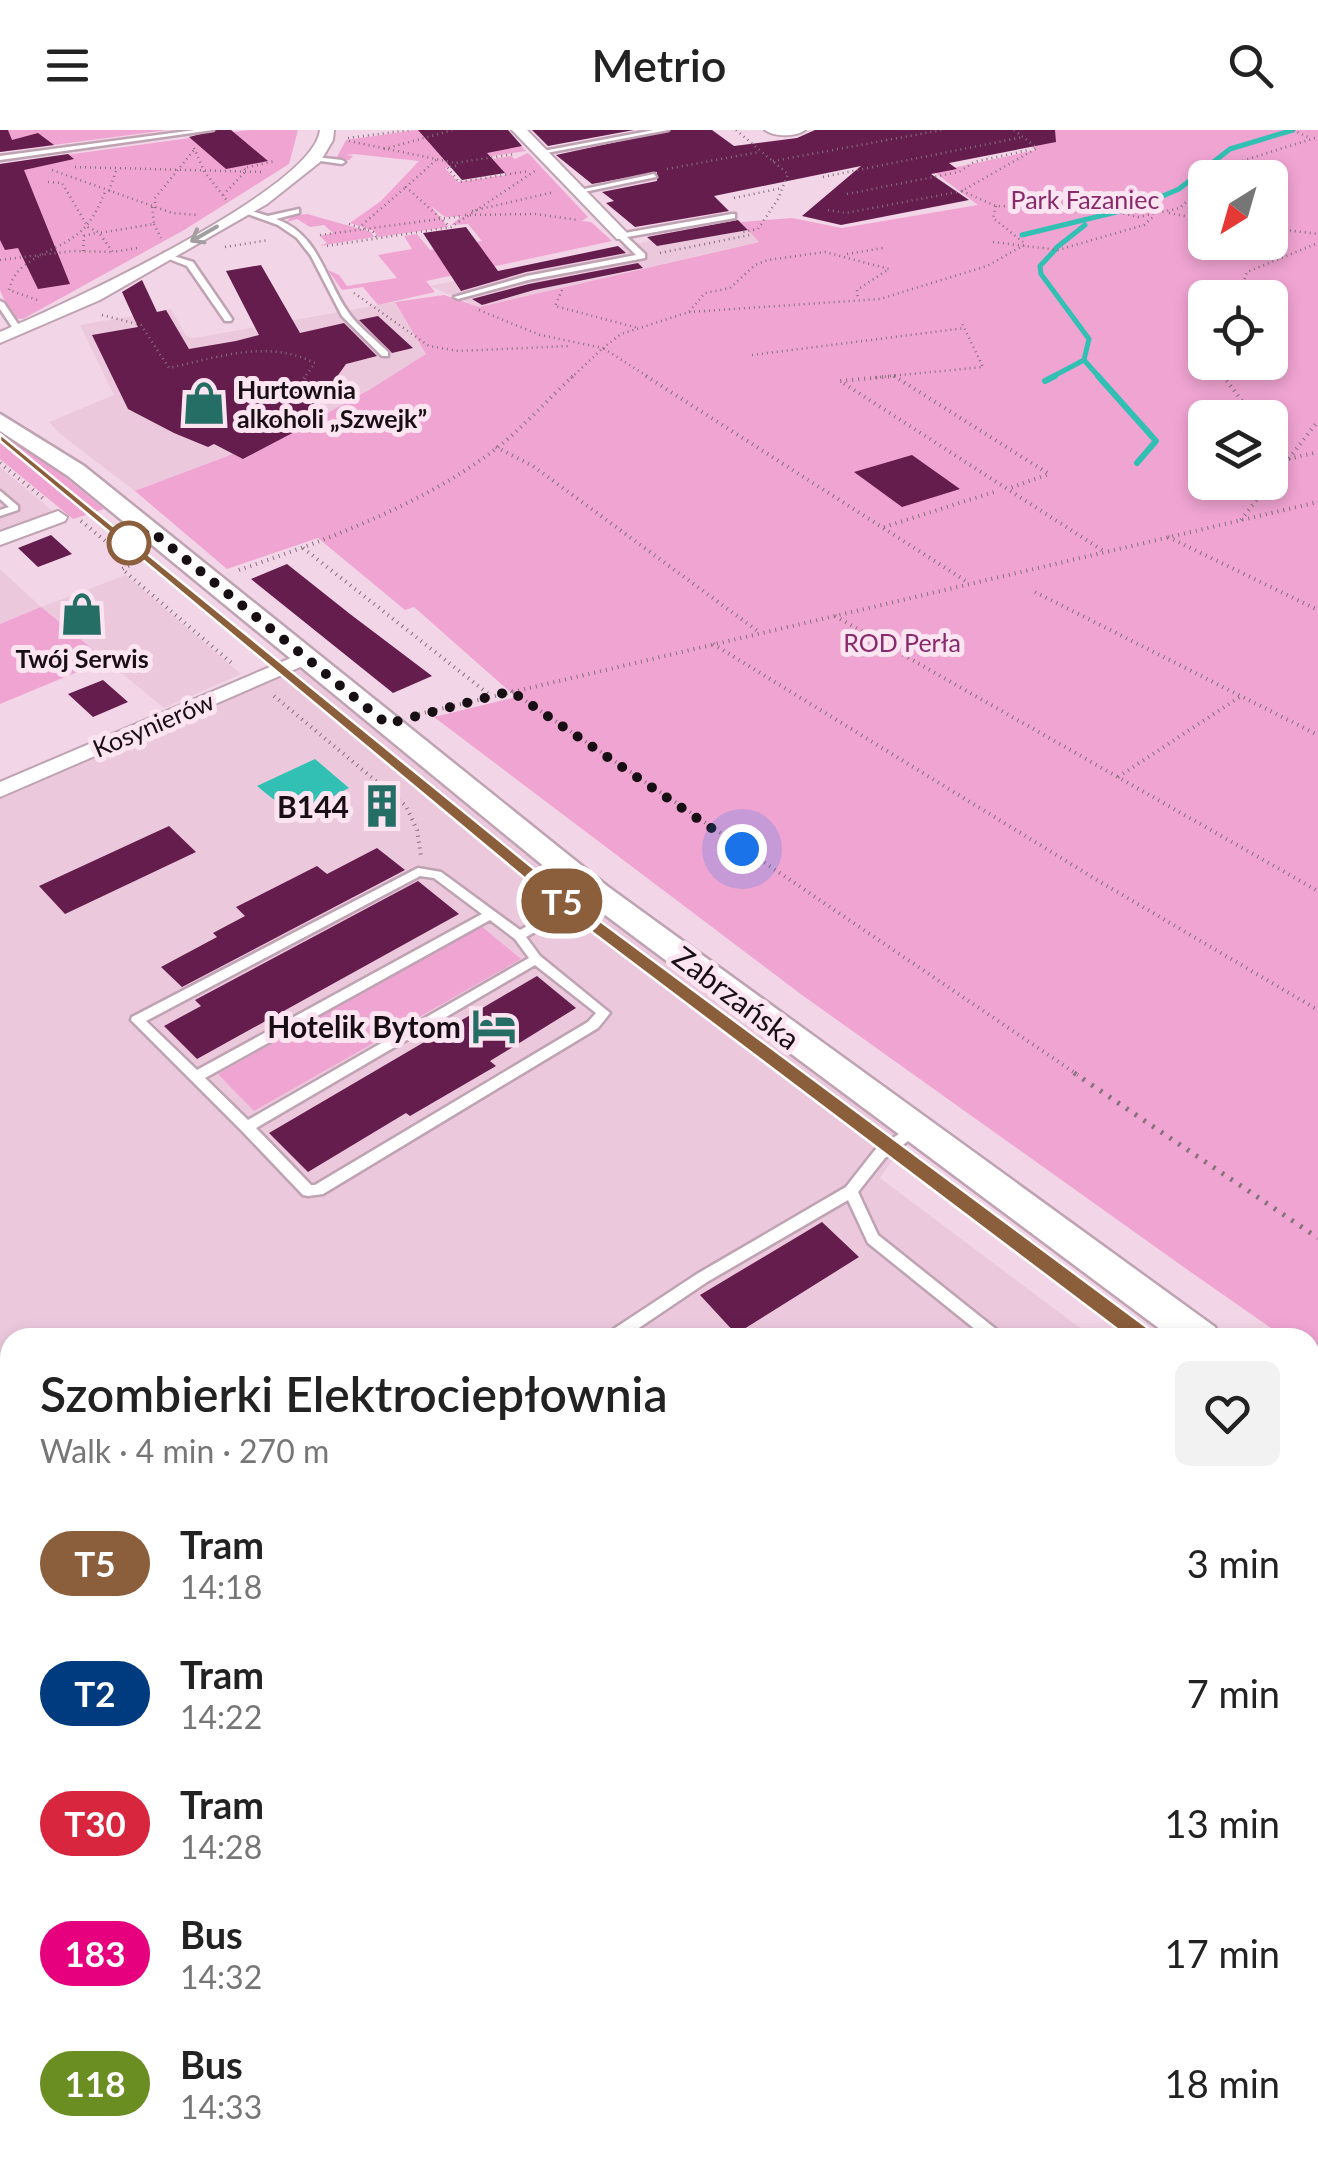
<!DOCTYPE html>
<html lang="en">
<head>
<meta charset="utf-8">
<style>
  body { margin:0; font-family:Lato,sans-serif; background:#f2f2f2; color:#222; height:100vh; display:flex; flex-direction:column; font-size:38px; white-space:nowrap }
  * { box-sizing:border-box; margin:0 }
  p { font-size:32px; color:#767676 }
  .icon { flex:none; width:55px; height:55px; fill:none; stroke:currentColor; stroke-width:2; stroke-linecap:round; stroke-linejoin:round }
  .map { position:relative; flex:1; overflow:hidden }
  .side { position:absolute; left:0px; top:1198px; width:1320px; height:842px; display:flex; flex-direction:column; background:#fff; border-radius:30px 30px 0 0; box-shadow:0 5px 15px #0003 }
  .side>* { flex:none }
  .badge { padding:0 20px; border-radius:32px; font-size:35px; line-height:65px }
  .needle { width:65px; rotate:217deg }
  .controls { position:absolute; left:1188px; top:30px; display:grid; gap:20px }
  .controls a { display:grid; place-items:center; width:100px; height:100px; border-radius:15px; background:#fff; box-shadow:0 5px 15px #0003; font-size:50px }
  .you { position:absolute; width:50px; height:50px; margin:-25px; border:8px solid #fff; border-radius:50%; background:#1a73e8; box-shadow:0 0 0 15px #1a73e833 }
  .map>.badge { position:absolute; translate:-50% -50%; box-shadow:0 0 0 5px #fff }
  .round { display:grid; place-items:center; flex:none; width:105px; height:105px; border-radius:15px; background:#f2f2f2 }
  .headline { display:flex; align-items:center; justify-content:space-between; height:170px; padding:0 40px }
  h1 { font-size:48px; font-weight:600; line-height:75px }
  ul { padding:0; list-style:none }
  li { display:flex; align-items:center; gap:30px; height:130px; padding:0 40px }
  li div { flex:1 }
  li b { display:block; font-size:38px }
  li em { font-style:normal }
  li .badge { min-width:110px; font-weight:700; text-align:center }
  header { display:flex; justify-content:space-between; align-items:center; height:130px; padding:0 40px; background:#fff; font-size:45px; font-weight:600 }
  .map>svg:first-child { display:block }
  .built { fill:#ecc8dd }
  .green { fill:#f0a4d2; fill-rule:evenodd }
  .water { fill:#31c0b3 }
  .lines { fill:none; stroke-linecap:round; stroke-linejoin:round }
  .stream-far1 { stroke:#31c0b3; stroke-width:5 }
  .stream { stroke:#31c0b3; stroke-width:6 }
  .building { fill:#651d4e }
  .service-casing { stroke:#bfa3b3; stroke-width:5 }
  .minor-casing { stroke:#bfa3b3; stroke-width:4 }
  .tertiary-casing { stroke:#bfa3b3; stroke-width:5 }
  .path-far2 { stroke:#84717c; stroke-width:2.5; stroke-dasharray:1 4; stroke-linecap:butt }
  .path-far1 { stroke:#84717c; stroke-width:4; stroke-dasharray:1 5; stroke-linecap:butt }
  .path { stroke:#84717c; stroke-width:5; stroke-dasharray:2.5 8; stroke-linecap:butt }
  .service { fill:#fff; fill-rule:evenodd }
  .minor { fill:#fff; fill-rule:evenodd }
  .tertiary { fill:#fff; fill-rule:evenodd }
  .tram { stroke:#85727d; stroke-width:2.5 }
  .oneway { stroke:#a39fa1 }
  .line { fill:#8b5e3c; stroke:#fff; stroke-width:2.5 }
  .walk { stroke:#180f14; stroke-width:10; stroke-dasharray:0 18 }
  .stop-dot { fill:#fff; stroke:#8b5e3c; stroke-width:5 }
  .labels { text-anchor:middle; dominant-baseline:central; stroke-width:10; stroke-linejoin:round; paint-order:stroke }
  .far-park-label { font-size:25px; fill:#892a6b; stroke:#fce4f1 }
  .far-poi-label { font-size:25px; font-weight:bold; fill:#180f14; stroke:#fce4f1; text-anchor:start }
  .far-street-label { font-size:25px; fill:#180f14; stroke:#fce4f1 }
  .poi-label { font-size:30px; font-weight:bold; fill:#180f14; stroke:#fce4f1; text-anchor:end }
  .street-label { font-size:30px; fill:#180f14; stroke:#fce4f1 }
</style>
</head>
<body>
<header><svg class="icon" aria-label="menu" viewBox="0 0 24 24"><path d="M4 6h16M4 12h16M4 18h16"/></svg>Metrio<svg class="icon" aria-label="search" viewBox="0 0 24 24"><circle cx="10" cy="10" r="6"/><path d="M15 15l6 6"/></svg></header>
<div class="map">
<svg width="1318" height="2039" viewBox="0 0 1318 2039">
  <rect width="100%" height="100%" fill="#f2d5e6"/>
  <!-- built -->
  <path class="built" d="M 741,92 L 761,111 L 479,177 L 430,156 Z
    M 395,172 L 427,224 L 369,260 L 243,329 L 144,368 L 59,303 L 49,292 L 114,265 L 80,195 L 171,179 L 186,206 L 194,208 Z
    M 0,337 L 55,383 L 0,403 Z
    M 0,439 L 41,477 L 126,445 L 241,544 L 164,578 L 42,478 L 0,494 Z
    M 305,528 L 914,999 L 880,1048 L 1092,1207 L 10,1208 L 10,2030 L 269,2030 L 256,2039 L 0,2039 L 0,660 Z
    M 1310,1372 L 1318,1378 L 1318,1676 L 1310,1684 Z"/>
  <!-- green -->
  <path class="green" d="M 0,0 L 168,0 L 0,22 Z
    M 248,0 L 298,0 L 289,34 L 184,100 L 23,189 L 12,188 L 0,160 L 0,34 Z
    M 416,0 L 513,8 L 526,21 L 454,32 L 455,35 L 445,38 L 458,52 L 506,45 L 492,29 L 511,26 L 515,29 L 528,23 L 588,87 L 582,91 L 591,92 L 612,111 L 426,151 L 435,162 L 378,175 L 363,157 L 342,160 L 328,140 L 339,145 L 347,156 L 397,148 L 378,125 L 412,119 L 404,106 L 417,104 L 430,120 L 482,111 L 468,94 L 451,95 L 462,86 L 445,87 L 431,76 L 448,97 L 378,107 L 374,101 L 350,93 L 381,71 L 419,31 L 354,24 L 346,25 L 353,26 L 349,30 L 336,29 L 346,10 Z
    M 1006,0 L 1318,0 L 1318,1233 L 1310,1227 L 1310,1208 L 1284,1207 L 1185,1138 L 802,865 L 434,587 L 516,567 L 414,477 L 405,480 L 318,408 L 227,439 L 135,361 L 233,324 L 244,329 L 369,260 L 426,224 L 395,172 L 444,165 L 479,177 L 759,112 L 741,92 L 792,88 L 842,98 L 978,75 L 934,42 L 1036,20 ZM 1205,48 L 1270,48 L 1270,112 L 1205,112 ZM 1205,168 L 1270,168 L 1270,232 L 1205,232 ZM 1205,288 L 1270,288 L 1270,352 L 1205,352 Z
    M 307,84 L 371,102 L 374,107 L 319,116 L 327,113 L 320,106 L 333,103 L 324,95 L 310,97 L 297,89 L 287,92 L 291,86 Z
    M 0,302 L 36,323 L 104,379 L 73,389 L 0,329 Z
    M 41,477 L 106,530 L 0,574 L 0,494 Z
    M 481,796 L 521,829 L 254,981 L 218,944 Z
    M 1318,1676 L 1318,2039 L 256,2039 L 269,2030 L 1310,2030 L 1310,1684 Z"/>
  <!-- water -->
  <path class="water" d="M 315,629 L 349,658 C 301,682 301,693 257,656 Z"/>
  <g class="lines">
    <!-- stream-far1 -->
    <path class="stream-far1" d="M 1022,105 L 1137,77 L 1179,59 L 1230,19 L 1293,0
      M 1056,118 L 1085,95
      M 1084,230 L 1100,248
      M 1050,248 L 1084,230 L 1089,209 L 1041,144 L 1040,136 L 1055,120"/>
    <!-- stream -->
    <path class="stream" d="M 1098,246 L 1156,311 L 1137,333
      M 1045,251 L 1055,246"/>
  </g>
  <!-- building -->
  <path class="building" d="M 0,0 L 8,0 L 12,10 L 38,3 L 54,15 L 0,22 Z
    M 217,0 L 231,0 L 268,31 L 226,39 L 189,7 Z
    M 418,0 L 508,0 L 522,16 L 487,23 L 505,43 L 462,50 Z
    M 532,0 L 634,0 L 548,16 Z
    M 672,0 L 712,0 L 734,16 L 797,8 L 815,0 L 1055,0 L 1056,12 L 949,33 L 957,39 L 931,44 L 969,70 L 841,95 L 802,86 L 861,36 L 714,66 L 729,81 L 635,97 L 606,73 L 614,71 L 602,62 L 657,51 L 657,42 L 592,54 L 556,25 Z
    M 68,24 L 74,29 L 24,40 L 70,154 L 38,159 L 18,118 L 5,120 L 0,110 L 0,34 Z
    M 738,90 L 748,100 L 657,116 L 647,107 Z
    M 466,97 L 498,141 L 618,116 L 626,123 L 526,142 L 461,161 L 423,103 Z
    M 638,133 L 643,138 L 534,160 L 482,175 L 472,169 L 529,154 Z
    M 261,135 L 300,203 L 344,193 L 377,226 L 346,234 L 300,299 L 243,329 L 214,314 L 208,317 L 174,303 L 128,279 L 92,205 L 138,197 L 122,162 L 142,150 L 157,182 L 166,180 L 189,219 L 236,211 L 259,205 L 226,141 Z
    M 378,186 L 413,218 L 392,223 L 359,190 Z
    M 912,325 L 960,359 L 902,377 L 854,342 Z
    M 51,405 L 72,424 L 38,437 L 18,418 Z
    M 287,434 L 350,484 L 432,546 L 393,563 L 251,449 Z
    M 103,550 L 128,572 L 93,587 L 68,564 Z
    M 169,696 L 196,722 L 65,784 L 39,756 Z
    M 377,718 L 405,740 L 182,857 L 161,837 L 217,807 L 213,803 L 245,786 L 236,777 L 317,736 L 327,744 Z
    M 418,751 L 459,784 L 197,929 L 164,896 L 201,876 L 195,870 Z
    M 537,846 L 576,878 L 490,931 L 496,936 L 410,986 L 406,983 L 308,1042 L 269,1003 Z
    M 822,1092 L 859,1127 L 736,1204 L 700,1165 Z"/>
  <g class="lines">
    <!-- service casing -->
    <g class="service-casing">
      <path id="service" d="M 195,0 L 213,0 L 0,30 L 0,26 Z
        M 654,0 L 668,0 L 541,24 L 538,22 Z
        M 315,27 L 342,30 L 345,32 L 342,34 L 313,30 Z
        M 654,44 L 656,47 L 579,63 L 575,61 Z
        M 242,78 L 268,86 L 299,79 L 299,83 L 276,89 C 319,104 324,148 348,182 C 358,197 375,209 388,222 L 388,226 L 382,226 L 342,186 L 311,126 L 297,108 L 278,95 L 242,82 Z
        M 732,84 L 735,84 L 735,88 L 627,107 L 645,124 L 645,128 L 528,150 L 458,169 L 454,167 L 527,146 L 636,125 L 619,108 L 619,104 Z
        M 164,123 L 193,132 L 232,189 L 231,191 L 225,191 L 187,136 L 164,127 Z
        M 0,171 L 4,173 L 22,200 L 21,202 L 14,200 L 0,179 Z
        M 0,361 L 18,376 L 18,380 L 0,386 L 0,380 L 9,377 L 0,369 Z
        M 418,738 L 441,742 L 520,800 L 592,760 L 600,760 L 602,763 L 600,766 L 526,807 L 540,826 L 610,883 L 598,898 L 323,1064 L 308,1066 L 303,1065 L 242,1001 L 131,890 L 132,887 ZM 420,746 L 434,748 L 482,784 L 197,940 L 146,891 ZM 490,790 L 515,809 L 529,828 L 248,990 L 205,948 ZM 535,835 L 596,883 L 588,892 L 315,1055 L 311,1055 L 256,998 Z
        M 914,994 L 919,995 L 921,999 L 919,1003 L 885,1028 L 858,1062 L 878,1105 L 1002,1204 L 1004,1208 L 986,1208 L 868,1113 L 848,1070 L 707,1152 L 624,1208 L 604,1208 L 606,1204 L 697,1144 L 846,1057 L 875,1020 Z
        M 1310,1449 L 1318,1453 L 1318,1473 L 1310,1477 Z
        M 10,1612 L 10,1630 L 0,1635 L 0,1617 Z"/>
    </g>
    <!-- minor casing -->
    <g class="minor-casing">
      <path id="minor" d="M 320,0 L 334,0 L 333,10 L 320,32 L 267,74 L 100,170 L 0,213 L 0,202 C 59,177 314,60 320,0 Z
        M 512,0 L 527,0 L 627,103 L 627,109 L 617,109 Z
        M 765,0 L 805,0 C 796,7 774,7 765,0 Z
        M 58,381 L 67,387 L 65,391 L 0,415 L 0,402 Z
        M 305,522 L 315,528 L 312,532 L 0,667 L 0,652 Z"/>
    </g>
    <!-- tertiary casing -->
    <g class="tertiary-casing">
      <path id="tertiary" d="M 0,284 L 84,336 L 607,756 L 1215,1197 L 1220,1208 L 1172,1208 L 585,770 L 68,346 L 0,301 Z
        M 1310,1270 L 1318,1273 L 1318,1310 L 1310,1307 Z"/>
    </g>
    <!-- path-far2 -->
    <path class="path-far2" d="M 736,0 L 788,44 L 778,69 L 758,99 L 743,102
      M 1014,0 L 1037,18
      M 1293,0 L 1310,8
      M 348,8 L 410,0
      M 349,11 L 455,33 L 515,24
      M 194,18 L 204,41 L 228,72
      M 384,19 L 453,0
      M 436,30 L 406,57 L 449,96
      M 773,31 L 942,0
      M 456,36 L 447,37 L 459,52 L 529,41
      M 75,37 L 263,42
      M 667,39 L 759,22
      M 52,40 L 172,83 L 198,85
      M 823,47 L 1023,7
      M 1212,48 L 1242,31 L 1318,7
      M 48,52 L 62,53 L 88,97 L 98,102
      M 109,61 L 116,41
      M 962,61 L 996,76 L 1109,80 L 1138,87 L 1180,78 L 1205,53
      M 847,64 L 959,42 L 974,32 L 1029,20
      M 223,65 L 246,41 L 244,38 L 275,31
      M 734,68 L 782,58
      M 996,76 L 993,88 L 1023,112
      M 155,78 L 155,68 L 194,20
      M 828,80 L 846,83 L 962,61 L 1037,18
      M 472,81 L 554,62
      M 1169,83 L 1205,90
      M 465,85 L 535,84 L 579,90
      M 154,94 L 161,108
      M 349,94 L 373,102 L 377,108
      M 362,95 L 406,57
      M 1270,98 L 1318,104
      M 320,105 L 462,86
      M 993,112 L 1058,120 L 1144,95 L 1153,87
      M 327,116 L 451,97 L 535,41
      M 225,117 L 269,110
      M 137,118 L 113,122 L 99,103 L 154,94 L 152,76
      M 83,121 L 84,106 L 96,103
      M 660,123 L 750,105
      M 847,124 L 883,118
      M 0,130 L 73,121 L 113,122
      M 562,160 L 555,176 L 638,198
      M 354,163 L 429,216 L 458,221 L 570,216
      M 1238,168 L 1247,142 L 1318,113
      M 37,170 L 9,160 C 15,129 53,123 75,106 C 91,95 98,78 106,60
      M 479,180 L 540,205 L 603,218 L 621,204 L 689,182 L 705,163 L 730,158 L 755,135 L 768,130 L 825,122 L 889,139 L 857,160 L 858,170
      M 689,182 L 880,169 L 987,136 L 1026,114
      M 102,185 L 141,195 L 169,238 C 219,227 267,209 315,233 L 304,248
      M 752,225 L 965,198
      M 1217,232 L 1225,248
      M 894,246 L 897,248
      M 571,248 L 603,218 L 650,248
      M 870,248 L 983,237 L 961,191"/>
    <!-- path-far1 -->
    <path class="path-far1" d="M 646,246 L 969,453
      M 894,246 L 1049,344 L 1007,359
      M 895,246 L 840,251 L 1105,422
      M 1223,246 L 1255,288
      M 280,283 L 306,246
      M 1270,306 L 1288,329 L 1318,322
      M 496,317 L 533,336 L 759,502
      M 0,333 L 44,369
      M 1241,390 L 1318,291
      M 81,391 L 133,434 L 122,439 L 234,535
      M 884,397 L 997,361
      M 1168,407 L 1318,480
      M 303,418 L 491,566
      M 239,440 C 321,412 419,376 489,324 C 519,302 546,271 573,246
      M 1035,462 L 1318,605
      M 835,486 L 1318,761
      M 713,514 L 1097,750 L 1318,880
      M 511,561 L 1078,945
      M 274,566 L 406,676 L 417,700 L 421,726
      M 419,584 L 1318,372
      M 1118,647 L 1241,566"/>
    <!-- path -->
    <path class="path" d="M 1074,943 L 1318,1108"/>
    <!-- service -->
    <use href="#service" class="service"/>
    <!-- minor -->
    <use href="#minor" class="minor"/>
    <!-- tertiary -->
    <use href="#tertiary" class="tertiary"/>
    <!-- tram -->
    <path class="tram" d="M 0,308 L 570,777 L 1144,1208
      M 1310,1347 L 1318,1353"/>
  </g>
  <!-- one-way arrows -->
  <defs><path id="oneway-shaft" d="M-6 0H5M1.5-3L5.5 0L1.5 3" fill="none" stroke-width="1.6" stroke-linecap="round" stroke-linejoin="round" transform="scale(2.5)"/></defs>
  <use class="oneway" href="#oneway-shaft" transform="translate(204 104) rotate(150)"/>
  <!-- line -->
  <path class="line" d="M 0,304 L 576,773 L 1152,1201 L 1155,1208 L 1152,1214 L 1137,1214 L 564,781 L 0,311 Z"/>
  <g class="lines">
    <!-- walk -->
    <path class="walk" d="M 129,413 L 150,400 L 387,594 L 511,561 L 742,719"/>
  </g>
  <!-- icons -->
  <defs>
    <g id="shop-bare" transform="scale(3.45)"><path d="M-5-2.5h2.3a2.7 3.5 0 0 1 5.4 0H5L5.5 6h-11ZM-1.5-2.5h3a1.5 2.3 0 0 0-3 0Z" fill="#256e66" stroke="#fce4f1" stroke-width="2.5" paint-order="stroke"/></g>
    <g id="building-bare" transform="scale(3.45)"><path d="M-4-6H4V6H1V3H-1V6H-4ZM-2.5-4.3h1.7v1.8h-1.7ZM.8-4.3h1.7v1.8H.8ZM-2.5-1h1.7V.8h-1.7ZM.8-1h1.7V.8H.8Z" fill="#256e66" stroke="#fce4f1" stroke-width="2.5" paint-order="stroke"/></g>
    <g id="hotel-bare" transform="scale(3.45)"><path d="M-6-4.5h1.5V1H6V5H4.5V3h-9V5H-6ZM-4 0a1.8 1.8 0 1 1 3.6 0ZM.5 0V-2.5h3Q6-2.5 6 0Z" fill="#256e66" stroke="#fce4f1" stroke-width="2.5" paint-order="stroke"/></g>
  </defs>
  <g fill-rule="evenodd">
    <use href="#shop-bare" x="204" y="273"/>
    <use href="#shop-bare" x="82" y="484"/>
    <use href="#building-bare" x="382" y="676"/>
    <use href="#hotel-bare" x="494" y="896"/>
  </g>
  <!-- markers -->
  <circle class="stop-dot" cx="129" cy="413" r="20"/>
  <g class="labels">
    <!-- far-park labels -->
    <g class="far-park-label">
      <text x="1085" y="69">Park Fazaniec</text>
      <text x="902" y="512">ROD Perła</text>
    </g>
    <!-- far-poi labels -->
    <g class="far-poi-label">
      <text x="237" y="259">Hurtownia<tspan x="237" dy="29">alkoholi „Szwejk”</tspan></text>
      <text x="82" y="528" text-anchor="middle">Twój Serwis</text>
    </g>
    <!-- far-street labels -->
    <g class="far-street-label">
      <text transform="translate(153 594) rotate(-23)">Kosynierów</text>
    </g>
    <!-- poi labels -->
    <g class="poi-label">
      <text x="349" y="676">B144</text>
      <text x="461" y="896">Hotelik Bytom</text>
    </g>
    <!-- street labels -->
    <g class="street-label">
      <text transform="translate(737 867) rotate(37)">Zabrzańska</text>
    </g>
  </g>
</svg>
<div class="controls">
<a><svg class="needle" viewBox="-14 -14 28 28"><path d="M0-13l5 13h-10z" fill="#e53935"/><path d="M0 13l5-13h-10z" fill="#767676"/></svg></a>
<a><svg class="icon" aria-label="locate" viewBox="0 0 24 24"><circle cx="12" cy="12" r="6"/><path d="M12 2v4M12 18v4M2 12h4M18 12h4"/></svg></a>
<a><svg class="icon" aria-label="layers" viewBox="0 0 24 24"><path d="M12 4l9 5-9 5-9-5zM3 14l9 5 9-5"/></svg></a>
</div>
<div class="you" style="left:742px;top:719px"></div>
<b class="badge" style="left:562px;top:771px;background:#8b5e3c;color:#fff">T5</b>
<section class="side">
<div class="headline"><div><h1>Szombierki Elektrociepłownia</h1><p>Walk · 4 min · 270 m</p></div><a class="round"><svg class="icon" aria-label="heart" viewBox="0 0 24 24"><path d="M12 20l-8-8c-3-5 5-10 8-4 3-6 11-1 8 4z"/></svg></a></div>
<ul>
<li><span class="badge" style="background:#8b5e3c;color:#fff">T5</span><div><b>Tram</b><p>14:18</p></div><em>3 min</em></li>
<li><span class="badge" style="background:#003b80;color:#fff">T2</span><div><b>Tram</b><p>14:22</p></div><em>7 min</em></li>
<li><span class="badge" style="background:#d7263d;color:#fff">T30</span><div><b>Tram</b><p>14:28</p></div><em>13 min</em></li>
<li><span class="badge" style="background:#e6007e;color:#fff">183</span><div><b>Bus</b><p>14:32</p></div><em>17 min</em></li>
<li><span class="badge" style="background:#6b8e23;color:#fff">118</span><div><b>Bus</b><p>14:33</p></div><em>18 min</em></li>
</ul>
</section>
</div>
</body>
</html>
